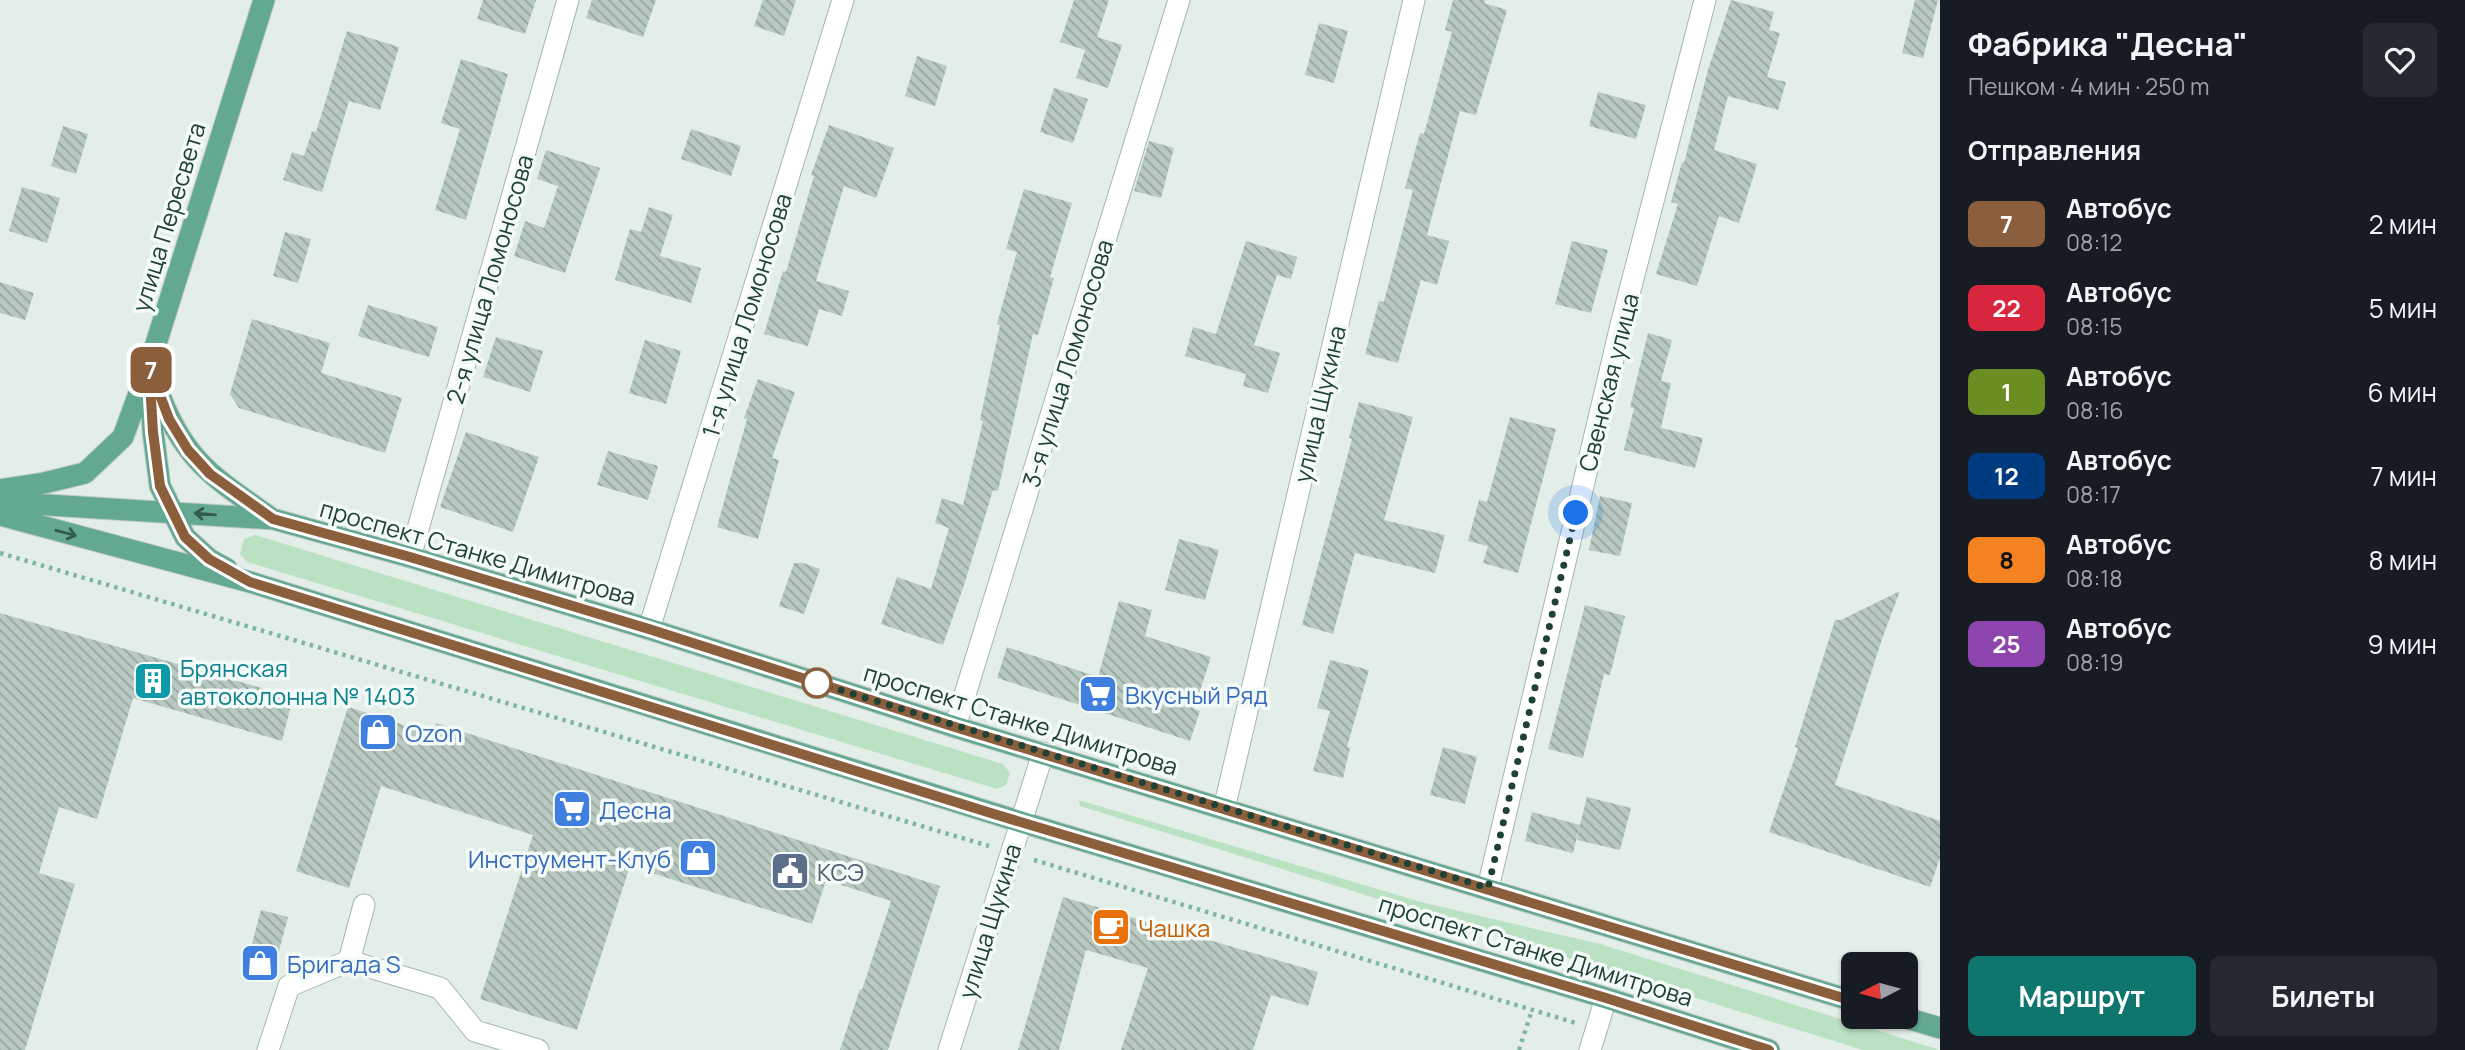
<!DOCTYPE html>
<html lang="ru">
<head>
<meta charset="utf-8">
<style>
  body { margin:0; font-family:Manrope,sans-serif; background:#242831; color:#f1f3f6; height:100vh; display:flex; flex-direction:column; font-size:26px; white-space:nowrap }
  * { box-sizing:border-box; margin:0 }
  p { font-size:23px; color:#9ea1a6 }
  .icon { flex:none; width:38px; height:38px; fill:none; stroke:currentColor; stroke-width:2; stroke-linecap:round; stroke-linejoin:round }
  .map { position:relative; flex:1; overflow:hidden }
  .side { display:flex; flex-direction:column; background:#171b24; width:525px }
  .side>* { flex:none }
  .badge { padding:0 14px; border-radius:10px; font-size:24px; line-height:46px }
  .needle { width:46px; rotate:264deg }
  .tools { position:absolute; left:1841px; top:952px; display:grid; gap:14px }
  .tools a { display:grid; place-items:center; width:77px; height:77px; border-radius:10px; background:#171b24; box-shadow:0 2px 5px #0004; font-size:35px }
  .you { position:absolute; width:35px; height:35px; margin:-18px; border:5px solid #fff; border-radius:50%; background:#1a73e8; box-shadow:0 0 0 10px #1a73e833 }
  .map>.badge { position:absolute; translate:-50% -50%; box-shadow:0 0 0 4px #fff }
  h2 { padding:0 28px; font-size:26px; line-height:63px }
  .round { display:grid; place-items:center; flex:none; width:74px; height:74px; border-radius:10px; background:#242831 }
  .summary { display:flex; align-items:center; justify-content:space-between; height:119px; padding:0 28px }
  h1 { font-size:33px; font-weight:700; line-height:52px }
  .button { display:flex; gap:14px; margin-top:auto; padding:14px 28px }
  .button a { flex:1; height:80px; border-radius:10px; background:#0f766e; color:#fff; font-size:28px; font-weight:700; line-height:80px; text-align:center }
  .button a+a { background:#242831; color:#f1f3f6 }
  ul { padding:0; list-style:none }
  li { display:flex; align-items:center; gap:21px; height:84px; padding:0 28px }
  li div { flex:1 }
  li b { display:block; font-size:26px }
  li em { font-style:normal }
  li .badge { min-width:77px; font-weight:700; text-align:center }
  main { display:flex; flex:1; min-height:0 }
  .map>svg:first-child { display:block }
  .grass { fill:#bae1c2 }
  .building { fill:url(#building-back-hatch) }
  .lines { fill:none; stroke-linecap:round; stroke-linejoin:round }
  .minor-casing { stroke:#a5b7af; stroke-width:23 }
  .major-casing { stroke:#c1cac7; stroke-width:23 }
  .path { stroke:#80b5a1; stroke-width:4.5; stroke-dasharray:3.5 5; stroke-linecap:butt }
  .minor { stroke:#fff; stroke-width:21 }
  .major { stroke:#63a891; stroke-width:21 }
  .oneway { stroke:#315c4d }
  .line-casing { stroke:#fff; stroke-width:16 }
  .line { stroke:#8b5e3c; stroke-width:10 }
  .walk { stroke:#204236; stroke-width:7; stroke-dasharray:0 12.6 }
  .stop-dot { fill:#fff; stroke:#8b5e3c; stroke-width:3.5 }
  .labels { text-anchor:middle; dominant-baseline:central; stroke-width:7; stroke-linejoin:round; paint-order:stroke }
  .street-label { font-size:24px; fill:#204236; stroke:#f4faf7 }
  .culture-label { font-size:24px; fill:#0d838f; stroke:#f4faf7; text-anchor:start }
  .shop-label { font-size:24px; fill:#366cbe; stroke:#f4faf7; text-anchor:start }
  .service-label { font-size:24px; fill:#4e5e75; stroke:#f4faf7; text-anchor:start }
  .food-label { font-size:24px; fill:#c56008; stroke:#f4faf7; text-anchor:start }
</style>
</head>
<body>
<main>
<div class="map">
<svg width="1940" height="1050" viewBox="0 0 1940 1050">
  <defs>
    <pattern id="building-back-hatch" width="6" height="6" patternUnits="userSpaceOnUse" patternTransform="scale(1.75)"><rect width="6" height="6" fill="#b8c9c1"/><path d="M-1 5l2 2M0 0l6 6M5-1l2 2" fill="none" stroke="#95a59e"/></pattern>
  </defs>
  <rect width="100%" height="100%" fill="#e3eee8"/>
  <!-- grass -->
  <path class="grass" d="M 255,535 L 1003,764 L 1010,773 L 1006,785 L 997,789 L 247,562 L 240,554 L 244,539 Z
    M 1079,800 L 1421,902 L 1600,944 L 1940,1050 L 1863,1050 L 1080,806 Z"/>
  <!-- building -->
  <path class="building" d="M 483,0 L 536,0 L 525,34 L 477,19 Z
    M 592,0 L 656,0 L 643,37 L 586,18 Z
    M 763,0 L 796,0 L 784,36 L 754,26 Z
    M 1074,0 L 1109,0 L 1097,37 L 1122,45 L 1108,88 L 1076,78 L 1085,50 L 1060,42 Z
    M 1453,0 L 1485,0 L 1484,3 L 1507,10 L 1476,115 L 1460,111 L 1427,235 L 1449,241 L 1437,285 L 1421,280 L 1398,363 L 1365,354 L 1379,301 L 1384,302 L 1413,190 L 1405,188 L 1420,133 L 1424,134 L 1452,32 L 1445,30 Z
    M 1731,0 L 1774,12 L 1769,30 L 1780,33 L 1767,77 L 1786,82 L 1778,110 L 1728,96 L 1714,150 L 1757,164 L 1739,223 L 1719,216 L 1697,286 L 1656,274 L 1678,204 L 1671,202 L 1682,162 L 1684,163 L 1708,70 Z
    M 1915,0 L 1938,0 L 1923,58 L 1902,53 Z
    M 1319,23 L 1348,31 L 1334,83 L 1305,75 Z
    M 347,31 L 399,47 L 380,110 L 349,101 L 322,192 L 283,180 L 292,152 L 304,156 L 312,131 L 316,132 Z
    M 917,56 L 947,66 L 935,106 L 905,96 Z
    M 461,59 L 508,74 L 466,220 L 435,210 L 460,129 L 441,123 Z
    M 1054,88 L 1088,99 L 1073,143 L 1040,132 Z
    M 1598,92 L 1646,105 L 1636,139 L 1589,126 Z
    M 829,125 L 894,148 L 876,198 L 844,186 L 816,281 L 849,291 L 842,316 L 819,309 L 808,346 L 764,334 L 783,271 L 786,272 L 814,176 L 811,175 Z
    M 63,126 L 88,134 L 76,174 L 51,166 Z
    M 691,129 L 741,146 L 731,176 L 681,159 Z
    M 1149,141 L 1174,148 L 1161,198 L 1134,191 Z
    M 546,150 L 600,168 L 565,273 L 514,256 L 525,221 L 544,228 L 558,186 L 537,179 Z
    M 22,187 L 60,198 L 47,243 L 9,231 Z
    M 1024,189 L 1072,203 L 1050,277 L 1054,278 L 1038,335 L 1033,334 L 998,491 L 993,490 L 964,585 L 943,645 L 881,624 L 897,577 L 931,589 L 949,528 L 935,523 L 942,498 L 963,505 L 983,421 L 980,420 L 1000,325 L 997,324 L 1017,252 L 1006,249 Z
    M 649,207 L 673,215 L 660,256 L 701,268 L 691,303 L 615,280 L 630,229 L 641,232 Z
    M 285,232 L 311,239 L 298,283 L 273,276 Z
    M 1246,241 L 1297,257 L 1291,279 L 1277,275 L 1254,345 L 1280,353 L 1268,393 L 1243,386 L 1246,374 L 1185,356 L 1193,327 L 1216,334 Z
    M 1572,241 L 1608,250 L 1591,313 L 1555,304 Z
    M 0,282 L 34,293 L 25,320 L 0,313 Z
    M 368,305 L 438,327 L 429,357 L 358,336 Z
    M 252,319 L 330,343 L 321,373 L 402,398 L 385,453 L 239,408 L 230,394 Z
    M 1648,333 L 1672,340 L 1661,381 L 1671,383 L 1661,428 L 1703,438 L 1695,468 L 1624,450 L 1634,408 L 1630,407 Z
    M 496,337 L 543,351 L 530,392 L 483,377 Z
    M 645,340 L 681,351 L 666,404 L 629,393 Z
    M 758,379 L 795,392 L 772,458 L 779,460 L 758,539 L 717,527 L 747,419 L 744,418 Z
    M 1359,402 L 1413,417 L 1384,520 L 1445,535 L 1435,573 L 1355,553 L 1333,634 L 1302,625 L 1352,439 L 1349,438 Z
    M 1510,417 L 1556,429 L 1518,573 L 1483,563 L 1488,546 L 1468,541 L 1479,500 L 1487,502 Z
    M 466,432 L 539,457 L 513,532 L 440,507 Z
    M 608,451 L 658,466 L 648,500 L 597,485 Z
    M 1600,496 L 1632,503 L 1620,556 L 1589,550 Z
    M 1179,539 L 1219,550 L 1205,600 L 1165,590 Z
    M 794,563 L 803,563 L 820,569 L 804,614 L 779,606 Z
    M 1900,591 L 1882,639 L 1835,785 L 1940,821 L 1940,858 L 1930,887 L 1769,832 L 1798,748 L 1795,747 L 1835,620 L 1841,620 Z
    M 1119,601 L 1152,610 L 1145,636 L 1211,657 L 1194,709 L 1200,711 L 1190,741 L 997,678 L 1007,647 L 1098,677 Z
    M 1585,605 L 1625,616 L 1610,675 L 1604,674 L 1583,758 L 1548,749 Z
    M 0,613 L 293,697 L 282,741 L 133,698 L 97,819 L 59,807 L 39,873 L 75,884 L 25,1050 L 0,1050 Z
    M 1330,660 L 1369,670 L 1347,747 L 1350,748 L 1343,778 L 1313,771 L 1330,711 L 1317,708 Z
    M 348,707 L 432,734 L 436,723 L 940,886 L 888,1050 L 840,1050 L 860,989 L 862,990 L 891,901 L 826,880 L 812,924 L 630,866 L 577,1030 L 480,999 L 533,835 L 381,786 L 349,888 L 296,871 Z
    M 1443,747 L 1477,757 L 1465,804 L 1430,795 Z
    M 1587,797 L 1631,808 L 1620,850 L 1577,840 L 1579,828 L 1573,853 L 1525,841 L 1532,812 L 1580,825 Z
    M 1063,897 L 1318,972 L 1308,1006 L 1271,995 L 1253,1050 L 1121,1050 L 1148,968 L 1086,950 L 1059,1050 L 1018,1050 Z
    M 261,910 L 288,917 L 272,977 L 245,969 Z"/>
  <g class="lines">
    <!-- minor casing -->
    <g class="minor-casing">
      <path id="minor" d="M 410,557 L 568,0
        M 649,629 L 843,0
        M 955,727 L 1179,0
        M 1224,809 L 1414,0
        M 1488,888 L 1621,325 L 1705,0
        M 349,961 L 440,988 L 475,1031 L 538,1050
        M 268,1050 L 289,986 L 349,961 L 364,905
        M 949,1050 L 1043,753
        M 1590,1050 L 1606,998"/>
    </g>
    <!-- major casing -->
    <g class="major-casing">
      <path id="major" d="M 150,377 L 153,432 L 160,486 L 185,537 L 209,559 L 227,569
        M 157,388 C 183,460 212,476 271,518
        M 0,490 L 44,483 L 85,473 L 123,437 L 149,366 L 264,0
        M 0,502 L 273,519 L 410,557 L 649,629 L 955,727 L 1853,1001
        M 0,515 L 250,582 L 1021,822 L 1606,998 L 1769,1050
        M 1903,1017 L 1940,1028"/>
    </g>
    <!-- path -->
    <path class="path" d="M 0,553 L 989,846
      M 1034,860 L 1576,1023
      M 1519,1050 L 1532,1010"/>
    <!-- minor -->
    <use href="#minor" class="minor"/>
    <!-- major -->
    <use href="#major" class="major"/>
  </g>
  <!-- one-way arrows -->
  <defs><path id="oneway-shaft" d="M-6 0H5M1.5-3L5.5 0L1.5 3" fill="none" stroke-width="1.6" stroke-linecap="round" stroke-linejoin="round" transform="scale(1.75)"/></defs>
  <g class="oneway">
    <use href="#oneway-shaft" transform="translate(205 514) rotate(-175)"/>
    <use href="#oneway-shaft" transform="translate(66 533) rotate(15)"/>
  </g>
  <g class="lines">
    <!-- line casing -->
    <g class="line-casing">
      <path id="line" d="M 1769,1050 L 1606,998 L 994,814 L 250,582 L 209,559 L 185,537 L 160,486 L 153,432 L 149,366 L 169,419 L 188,450 L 210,474 L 273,519 L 410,557 L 649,629 L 955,727 L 1853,1001"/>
    </g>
    <!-- line -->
    <use href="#line" class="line"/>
    <!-- walk -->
    <path class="walk" d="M 817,683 L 1488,888 L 1576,513"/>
  </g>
  <!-- icons -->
  <defs>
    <g id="building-square" transform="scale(2.0125)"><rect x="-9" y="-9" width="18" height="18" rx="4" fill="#0f9aa8" stroke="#f4faf7"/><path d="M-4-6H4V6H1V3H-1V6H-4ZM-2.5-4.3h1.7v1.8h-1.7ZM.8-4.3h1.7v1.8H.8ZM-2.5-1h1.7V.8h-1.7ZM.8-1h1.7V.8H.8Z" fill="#fff"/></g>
    <g id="supermarket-square" transform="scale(2.0125)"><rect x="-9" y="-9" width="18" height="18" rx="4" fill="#3f7fe0" stroke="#f4faf7"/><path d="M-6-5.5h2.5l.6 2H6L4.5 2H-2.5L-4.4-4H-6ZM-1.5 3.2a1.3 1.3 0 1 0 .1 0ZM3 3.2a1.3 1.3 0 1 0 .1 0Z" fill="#fff"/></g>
    <g id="shop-square" transform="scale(2.0125)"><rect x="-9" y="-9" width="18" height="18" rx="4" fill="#3f7fe0" stroke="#f4faf7"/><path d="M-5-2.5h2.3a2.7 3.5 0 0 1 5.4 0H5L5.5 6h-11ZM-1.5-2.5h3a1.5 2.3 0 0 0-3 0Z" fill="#fff"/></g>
    <g id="civic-square" transform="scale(2.0125)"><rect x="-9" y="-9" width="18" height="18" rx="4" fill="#5c6f8a" stroke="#f4faf7"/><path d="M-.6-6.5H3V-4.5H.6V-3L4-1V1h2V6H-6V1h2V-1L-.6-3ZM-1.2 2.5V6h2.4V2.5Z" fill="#fff"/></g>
    <g id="cafe-square" transform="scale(2.0125)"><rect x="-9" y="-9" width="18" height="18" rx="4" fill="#e8710a" stroke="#f4faf7"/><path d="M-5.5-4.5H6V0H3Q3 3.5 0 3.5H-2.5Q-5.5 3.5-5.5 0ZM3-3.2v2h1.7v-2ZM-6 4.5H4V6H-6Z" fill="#fff"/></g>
  </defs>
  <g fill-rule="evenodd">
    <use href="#building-square" x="153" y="681"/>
    <use href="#supermarket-square" x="1098" y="694"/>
    <use href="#shop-square" x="378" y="732"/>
    <use href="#supermarket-square" x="572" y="809"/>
    <use href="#shop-square" x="698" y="858"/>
    <use href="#civic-square" x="790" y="871"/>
    <use href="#cafe-square" x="1111" y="927"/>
    <use href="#shop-square" x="260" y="963"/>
  </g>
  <!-- markers -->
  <circle class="stop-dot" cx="817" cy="683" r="14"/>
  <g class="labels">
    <!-- street labels -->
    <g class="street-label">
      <text transform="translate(168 217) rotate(-73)">улица Пересвета</text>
      <text transform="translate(489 279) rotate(-74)">2-я улица Ломоносова</text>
      <text transform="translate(746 315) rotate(-73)">1-я улица Ломоносова</text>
      <text transform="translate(1067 363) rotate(-73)">3-я улица Ломоносова</text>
      <text transform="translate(1608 382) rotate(-76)">Свенская улица</text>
      <text transform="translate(1319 404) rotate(-77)">улица Щукина</text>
      <text transform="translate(478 552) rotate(16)">проспект Станке Димитрова</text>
      <text transform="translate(1021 719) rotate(17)">проспект Станке Димитрова</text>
      <text transform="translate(989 921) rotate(-73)">улица Щукина</text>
      <text transform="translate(1536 950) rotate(17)">проспект Станке Димитрова</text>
    </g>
    <!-- culture labels -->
    <g class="culture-label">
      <text x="180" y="667">Брянская<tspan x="180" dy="28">автоколонна № 1403</tspan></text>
    </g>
    <!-- shop labels -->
    <g class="shop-label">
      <text x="1125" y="694">Вкусный Ряд</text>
      <text x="405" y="732">Ozon</text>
      <text x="599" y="809">Десна</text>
      <text x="671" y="858" text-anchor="end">Инструмент-Клуб</text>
      <text x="287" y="963">Бригада S</text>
    </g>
    <!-- service labels -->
    <g class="service-label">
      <text x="817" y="871">КСЭ</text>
    </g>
    <!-- food labels -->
    <g class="food-label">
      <text x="1138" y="927">Чашка</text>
    </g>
  </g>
</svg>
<div class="tools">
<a><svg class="needle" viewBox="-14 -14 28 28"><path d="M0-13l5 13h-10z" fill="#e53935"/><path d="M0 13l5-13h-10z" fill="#9ea1a6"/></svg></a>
</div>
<div class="you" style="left:1576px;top:513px"></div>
<b class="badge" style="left:151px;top:370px;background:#8b5e3c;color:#fff">7</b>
</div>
<section class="side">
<div class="summary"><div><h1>Фабрика &quot;Десна&quot;</h1><p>Пешком · 4 мин · 250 m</p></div><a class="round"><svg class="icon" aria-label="heart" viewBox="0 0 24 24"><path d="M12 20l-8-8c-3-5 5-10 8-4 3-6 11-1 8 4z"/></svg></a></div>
<h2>Отправления</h2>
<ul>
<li><span class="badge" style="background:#8b5e3c;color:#fff">7</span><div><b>Автобус</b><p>08:12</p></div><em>2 мин</em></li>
<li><span class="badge" style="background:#d7263d;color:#fff">22</span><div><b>Автобус</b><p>08:15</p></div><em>5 мин</em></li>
<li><span class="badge" style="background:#6b8e23;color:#fff">1</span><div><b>Автобус</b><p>08:16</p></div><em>6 мин</em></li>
<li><span class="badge" style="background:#003b80;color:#fff">12</span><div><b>Автобус</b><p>08:17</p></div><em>7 мин</em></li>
<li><span class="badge" style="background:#f58220;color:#111">8</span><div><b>Автобус</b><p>08:18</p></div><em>8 мин</em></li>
<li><span class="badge" style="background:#8e44ad;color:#fff">25</span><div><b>Автобус</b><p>08:19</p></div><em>9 мин</em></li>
</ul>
<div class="button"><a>Маршрут</a><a>Билеты</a></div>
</section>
</main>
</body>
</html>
